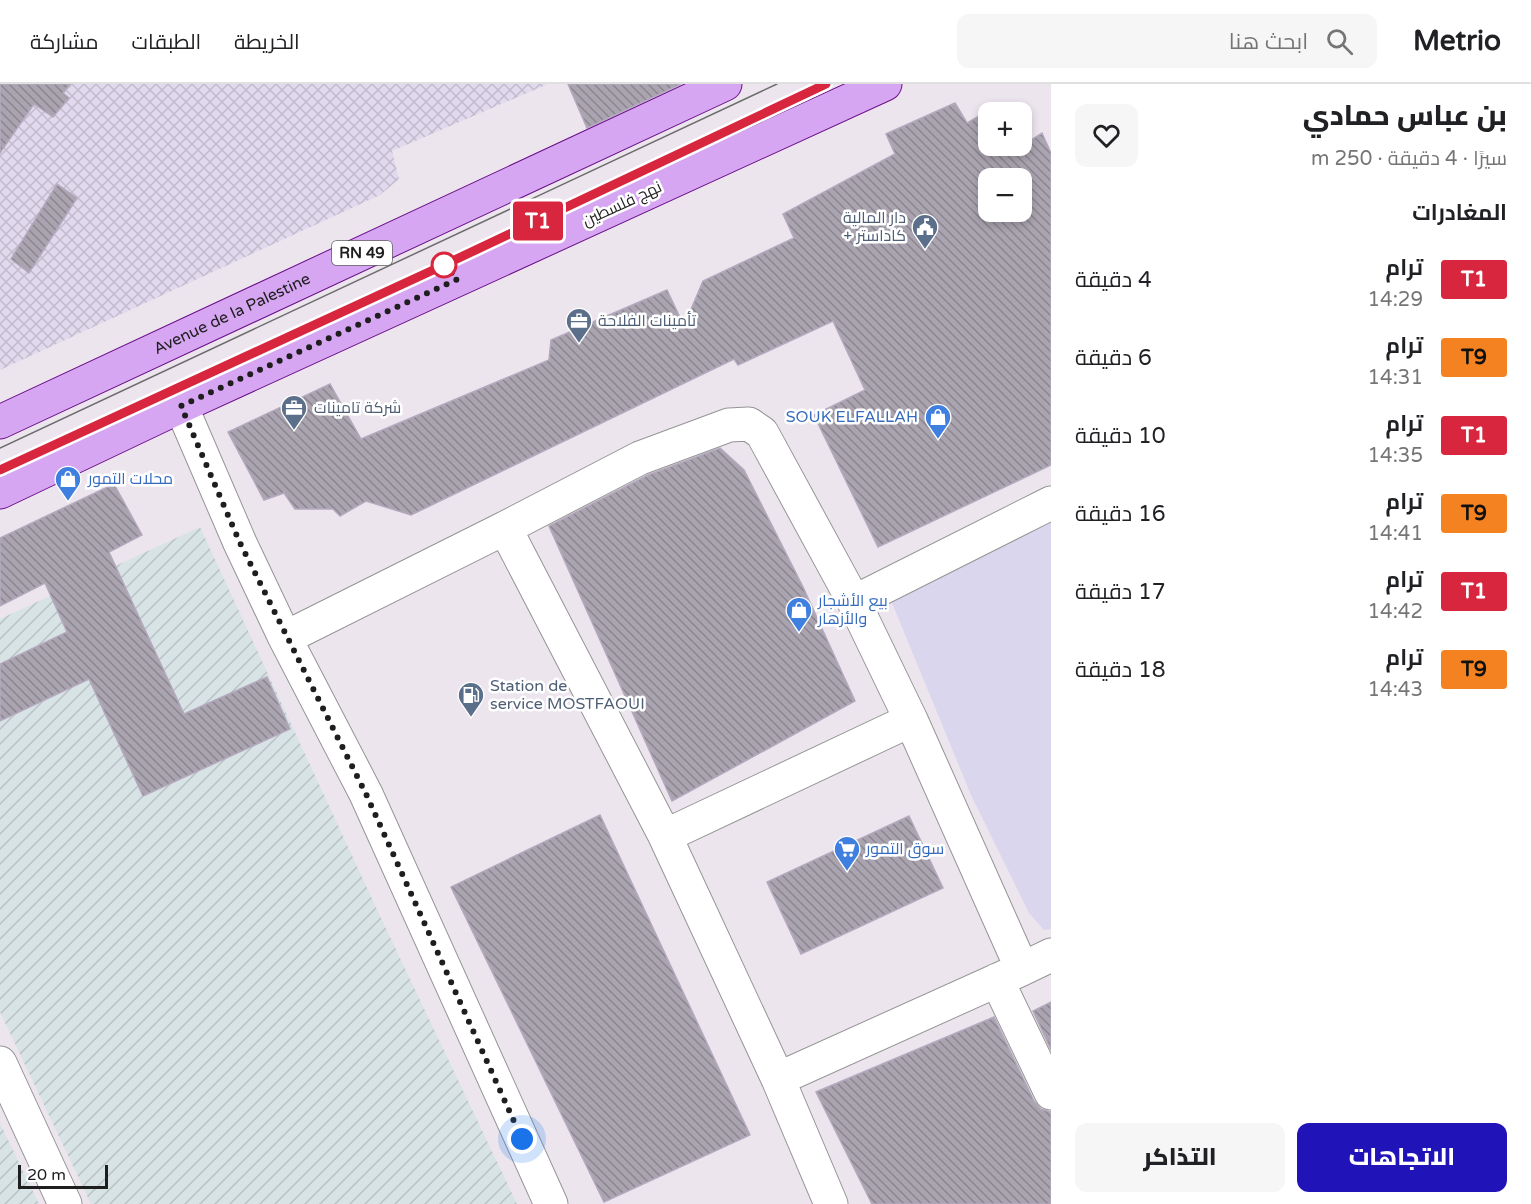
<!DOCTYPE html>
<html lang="ar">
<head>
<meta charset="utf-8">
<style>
  body { margin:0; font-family:"Varela Round",Cairo,sans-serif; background:#f6f6f6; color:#202124; direction:rtl; height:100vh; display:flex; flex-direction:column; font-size:22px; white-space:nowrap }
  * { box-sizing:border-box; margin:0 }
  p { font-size:20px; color:#757577 }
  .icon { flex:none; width:33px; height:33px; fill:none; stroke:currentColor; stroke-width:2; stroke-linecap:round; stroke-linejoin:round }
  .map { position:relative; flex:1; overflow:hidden; direction:ltr }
  .sheet { display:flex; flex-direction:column; background:#fff; width:480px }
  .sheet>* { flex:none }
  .badge { padding:0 12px; border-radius:4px; font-size:21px; line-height:39px }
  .fabs { position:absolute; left:978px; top:18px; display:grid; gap:12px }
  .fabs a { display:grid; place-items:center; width:54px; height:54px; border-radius:12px; background:#fff; box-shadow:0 3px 9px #0003; font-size:30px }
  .scale { position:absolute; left:18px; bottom:15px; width:90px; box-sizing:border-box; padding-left:6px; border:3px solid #1e1e1e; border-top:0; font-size:16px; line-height:21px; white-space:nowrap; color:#1e1e1e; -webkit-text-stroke:4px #fff; paint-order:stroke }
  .you { position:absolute; width:30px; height:30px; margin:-15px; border:4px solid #fff; border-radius:50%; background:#1a73e8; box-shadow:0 0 0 9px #1a73e833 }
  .map>.badge { position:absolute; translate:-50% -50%; box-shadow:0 0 0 3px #fff }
  h2 { padding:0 24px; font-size:22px; line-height:54px }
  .round { display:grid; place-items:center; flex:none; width:63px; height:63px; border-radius:12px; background:#f6f6f6 }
  .head { display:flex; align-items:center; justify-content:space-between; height:102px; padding:0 24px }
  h1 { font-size:28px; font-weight:800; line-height:45px }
  .primary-button { display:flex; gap:12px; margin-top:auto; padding:12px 24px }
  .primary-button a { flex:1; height:69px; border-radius:12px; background:#2014b8; color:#fff; font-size:24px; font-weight:800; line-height:69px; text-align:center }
  .primary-button a+a { background:#f6f6f6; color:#202124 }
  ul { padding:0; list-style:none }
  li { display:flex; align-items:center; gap:18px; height:78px; padding:0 24px }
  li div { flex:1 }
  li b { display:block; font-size:22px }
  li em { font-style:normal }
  li .badge { min-width:66px; font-weight:700; text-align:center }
  header { display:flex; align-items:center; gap:36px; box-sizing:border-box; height:84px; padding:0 30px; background:#fff; border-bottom:2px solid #e0e0e0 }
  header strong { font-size:28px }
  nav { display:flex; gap:33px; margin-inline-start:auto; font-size:21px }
  .search { width:420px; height:54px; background:#f6f6f6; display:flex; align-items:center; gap:15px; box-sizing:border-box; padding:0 21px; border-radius:12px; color:#757577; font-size:22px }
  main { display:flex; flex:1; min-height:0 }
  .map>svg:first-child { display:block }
  .commercial { fill:#d9d6ed }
  .industrial { fill:url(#industrial-furrows) }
  .military { fill:url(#military-cross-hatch) }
  .building { fill:url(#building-back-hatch); stroke:#b4a9be; stroke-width:1.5; fill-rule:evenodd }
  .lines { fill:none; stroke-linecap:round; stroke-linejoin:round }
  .street-casing { stroke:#959595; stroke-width:35 }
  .primary-casing { stroke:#6a0f89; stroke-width:35 }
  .street { stroke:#fff; stroke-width:33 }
  .primary { stroke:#d7a6f2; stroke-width:33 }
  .tram { stroke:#6c6c6c; stroke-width:1.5 }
  .line-casing { stroke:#fff; stroke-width:14 }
  .line { stroke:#d7263d; stroke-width:9 }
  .walk { stroke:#1e1e1e; stroke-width:6; stroke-dasharray:0 10.8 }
  .stop-dot { fill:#fff; stroke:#d7263d; stroke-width:3 }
  .labels { text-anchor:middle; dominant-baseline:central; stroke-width:5; stroke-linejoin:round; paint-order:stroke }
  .shield { fill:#fff; stroke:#626262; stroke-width:1.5 }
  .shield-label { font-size:15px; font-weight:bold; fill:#1e1e1e }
  .street-label { font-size:16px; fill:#1e1e1e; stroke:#fff }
  .service-label { font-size:16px; fill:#4e5e75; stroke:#fff; text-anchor:start }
  .shop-label { font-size:16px; fill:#366cbe; stroke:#fff; text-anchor:start }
</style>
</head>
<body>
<header>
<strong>Metrio</strong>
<div class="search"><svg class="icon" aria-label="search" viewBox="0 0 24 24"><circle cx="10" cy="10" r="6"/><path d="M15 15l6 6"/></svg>ابحث هنا</div>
<nav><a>الخريطة</a><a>الطبقات</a><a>مشاركة</a></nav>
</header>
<main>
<section class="sheet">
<div class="head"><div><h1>بن عباس حمادي</h1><p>سيرًا · 4 دقيقة · 250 m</p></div><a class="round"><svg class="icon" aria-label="heart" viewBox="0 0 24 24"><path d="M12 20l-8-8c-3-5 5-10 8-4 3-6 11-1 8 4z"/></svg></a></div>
<h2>المغادرات</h2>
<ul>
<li><span class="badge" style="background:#d7263d;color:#fff">T1</span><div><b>ترام</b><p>14:29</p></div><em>4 دقيقة</em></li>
<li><span class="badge" style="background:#f58220;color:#111">T9</span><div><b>ترام</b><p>14:31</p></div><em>6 دقيقة</em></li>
<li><span class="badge" style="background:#d7263d;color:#fff">T1</span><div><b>ترام</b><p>14:35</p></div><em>10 دقيقة</em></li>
<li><span class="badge" style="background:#f58220;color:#111">T9</span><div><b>ترام</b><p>14:41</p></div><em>16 دقيقة</em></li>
<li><span class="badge" style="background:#d7263d;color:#fff">T1</span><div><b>ترام</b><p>14:42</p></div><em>17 دقيقة</em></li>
<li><span class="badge" style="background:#f58220;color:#111">T9</span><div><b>ترام</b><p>14:43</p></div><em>18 دقيقة</em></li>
</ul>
<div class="primary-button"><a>الاتجاهات</a><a>التذاكر</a></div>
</section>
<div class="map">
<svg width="1051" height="1120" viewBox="0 0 1051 1120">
  <defs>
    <pattern id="industrial-furrows" width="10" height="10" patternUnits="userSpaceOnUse" patternTransform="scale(1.5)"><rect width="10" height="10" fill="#d8e3e6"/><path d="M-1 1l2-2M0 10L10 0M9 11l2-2" fill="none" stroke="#b9c2c5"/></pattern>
    <pattern id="military-cross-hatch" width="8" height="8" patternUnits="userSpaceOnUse" patternTransform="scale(1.5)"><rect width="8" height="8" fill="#e1daee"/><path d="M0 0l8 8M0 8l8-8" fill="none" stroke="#c1bbcc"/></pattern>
    <pattern id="building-back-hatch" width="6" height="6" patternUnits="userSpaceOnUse" patternTransform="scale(1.5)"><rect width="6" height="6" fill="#aaa4b0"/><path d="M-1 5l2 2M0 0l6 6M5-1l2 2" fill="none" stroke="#8a858f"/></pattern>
  </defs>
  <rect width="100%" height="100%" fill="#ece5ee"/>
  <!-- commercial -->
  <path class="commercial" d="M 1051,431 L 1051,845 L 1044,846 L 1029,829 L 971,711 L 890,514 Z"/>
  <!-- industrial -->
  <path class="industrial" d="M 200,443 L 380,832 L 517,1120 L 91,1120 L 0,928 L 0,535 Z
    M 0,1039 L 39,1120 L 0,1120 Z"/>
  <!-- military -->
  <path class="military" d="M 0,0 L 548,0 L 392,67 L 399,95 L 380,111 L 0,286 Z"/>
  <!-- building -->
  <path class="building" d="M 0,0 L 70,0 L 63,9 L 69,14 L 53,33 L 34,20 L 0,69 Z
    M 568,0 L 681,0 L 587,44 Z
    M 955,19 L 967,39 L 1002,19 L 1006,28 L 988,28 L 988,62 L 1022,62 L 1042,49 L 1051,69 L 1051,381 L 878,463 L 814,331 L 865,306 L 833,237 L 738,281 L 734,275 L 411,431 L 366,417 L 340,432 L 333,425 L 295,425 L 284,409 L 264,416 L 228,348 L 330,300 L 361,355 L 549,276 L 551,256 L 667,206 L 684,242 L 703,197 L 794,154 L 783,130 L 895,70 L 886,50 ZM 988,94 L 1022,94 L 1022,128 L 988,128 Z
    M 57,100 L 77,114 L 29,189 L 11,175 Z
    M 720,364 L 744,386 L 803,503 L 855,617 L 672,717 L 549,442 L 648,391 Z
    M 114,400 L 142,451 L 109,468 L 184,630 L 267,593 L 290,645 L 143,712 L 89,595 L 0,637 L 0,580 L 67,548 L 45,499 L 0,522 L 0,454 Z
    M 600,731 L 750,1051 L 604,1118 L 451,803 Z
    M 909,732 L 943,804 L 801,870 L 767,798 Z
    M 1051,918 L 1051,966 L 1033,927 Z
    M 994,933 L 1034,1017 L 1041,1025 L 1051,1028 L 1051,1120 L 872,1120 L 816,1008 Z"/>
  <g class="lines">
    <!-- street casing -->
    <g class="street-casing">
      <path id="street" d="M 181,322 L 240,459 L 285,554 L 505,444
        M 285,554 L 366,710 L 551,1120
        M 911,636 L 1022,885 L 1051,871
        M 665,752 L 505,444 L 640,374 L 729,341 L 749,340 L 762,349 L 854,518
        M 997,896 L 1051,1009
        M 0,979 L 65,1120
        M 778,995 L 1022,885
        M 831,1120 L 778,995 L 665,752 L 911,636 L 854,518 L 1051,419"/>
    </g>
    <!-- primary casing -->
    <g class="primary-casing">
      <g id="primary">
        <path id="s1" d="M 0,338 L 725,0"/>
        <path d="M 0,408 L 181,322 L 885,0"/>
      </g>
    </g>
    <!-- street -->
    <use href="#street" class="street"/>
    <!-- primary -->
    <use href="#primary" class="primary"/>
    <!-- tram -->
    <path class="tram" d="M 0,364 L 777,0
      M 0,386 L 826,0"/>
  </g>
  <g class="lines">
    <!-- line casing -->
    <g class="line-casing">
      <path id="line" d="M 0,386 L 444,181 L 826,0"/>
    </g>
    <!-- line -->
    <use href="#line" class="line"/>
    <!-- walk -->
    <path class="walk" d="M 444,181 L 458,195 L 181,322 L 240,459 L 366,710 L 522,1055"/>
  </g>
  <!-- icons -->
  <defs>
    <g id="civic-pin" transform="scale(1.35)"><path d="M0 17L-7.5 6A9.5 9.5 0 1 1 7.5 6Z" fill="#5c6f8a" stroke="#fff"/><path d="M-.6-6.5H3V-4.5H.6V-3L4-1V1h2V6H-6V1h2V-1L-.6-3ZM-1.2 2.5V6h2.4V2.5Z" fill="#fff"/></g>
    <g id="office-pin" transform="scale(1.35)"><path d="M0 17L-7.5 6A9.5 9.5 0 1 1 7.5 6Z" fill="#5c6f8a" stroke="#fff"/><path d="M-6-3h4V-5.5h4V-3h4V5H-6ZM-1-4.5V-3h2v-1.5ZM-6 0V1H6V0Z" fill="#fff"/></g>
    <g id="shop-pin" transform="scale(1.35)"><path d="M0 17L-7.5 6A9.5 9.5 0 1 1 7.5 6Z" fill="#3f7fe0" stroke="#fff"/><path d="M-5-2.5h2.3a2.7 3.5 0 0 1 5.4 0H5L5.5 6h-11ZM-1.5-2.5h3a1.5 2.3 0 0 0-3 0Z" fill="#fff"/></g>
    <g id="fuel-pin" transform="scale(1.35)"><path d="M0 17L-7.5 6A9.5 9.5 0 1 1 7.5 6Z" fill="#5c6f8a" stroke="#fff"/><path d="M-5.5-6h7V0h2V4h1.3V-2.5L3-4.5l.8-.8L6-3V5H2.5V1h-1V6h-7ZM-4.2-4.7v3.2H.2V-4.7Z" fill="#fff"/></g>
    <g id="supermarket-pin" transform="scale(1.35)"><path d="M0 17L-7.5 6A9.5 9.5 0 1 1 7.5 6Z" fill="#3f7fe0" stroke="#fff"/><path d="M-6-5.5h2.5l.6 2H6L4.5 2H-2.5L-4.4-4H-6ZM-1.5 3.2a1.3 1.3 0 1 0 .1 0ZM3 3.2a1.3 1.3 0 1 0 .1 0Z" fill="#fff"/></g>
  </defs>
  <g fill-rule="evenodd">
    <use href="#civic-pin" x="925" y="143"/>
    <use href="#office-pin" x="579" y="237"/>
    <use href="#office-pin" x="294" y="324"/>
    <use href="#shop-pin" x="938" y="333"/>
    <use href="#shop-pin" x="68" y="395"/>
    <use href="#shop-pin" x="799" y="526"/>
    <use href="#fuel-pin" x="471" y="611"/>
    <use href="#supermarket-pin" x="847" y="765"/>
  </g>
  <!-- markers -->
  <circle class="stop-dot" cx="444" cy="181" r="12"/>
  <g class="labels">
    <!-- shield labels -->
    <rect class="shield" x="332" y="157" width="60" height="24" rx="4.5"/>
    <g class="shield-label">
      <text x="362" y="169">RN 49</text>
    </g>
    <!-- street labels -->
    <g class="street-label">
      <text transform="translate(622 120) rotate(-25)">نهج فلسطين</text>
      <text stroke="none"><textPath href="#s1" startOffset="256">Avenue de la Palestine</textPath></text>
    </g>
    <!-- service labels -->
    <g class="service-label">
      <text x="906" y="134" text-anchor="end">دار المالية<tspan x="906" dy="18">+ كاداستر</tspan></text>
      <text x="598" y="237">تأمينات الفلاحة</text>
      <text x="314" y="324">شركة تامينات</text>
      <text x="490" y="602">Station de<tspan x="490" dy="18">service MOSTFAOUI</tspan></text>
    </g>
    <!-- shop labels -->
    <g class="shop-label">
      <text x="918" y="333" text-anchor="end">SOUK ELFALLAH</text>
      <text x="88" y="395">محلات التمور</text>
      <text x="818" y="517">بيع الأشجار<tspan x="818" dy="18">والأزهار</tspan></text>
      <text x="866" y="765">سوق التمور</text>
    </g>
  </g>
</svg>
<div class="fabs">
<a>+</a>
<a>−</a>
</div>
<div class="scale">20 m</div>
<div class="you" style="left:522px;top:1055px"></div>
<b class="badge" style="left:538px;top:137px;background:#d7263d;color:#fff">T1</b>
</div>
</main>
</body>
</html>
